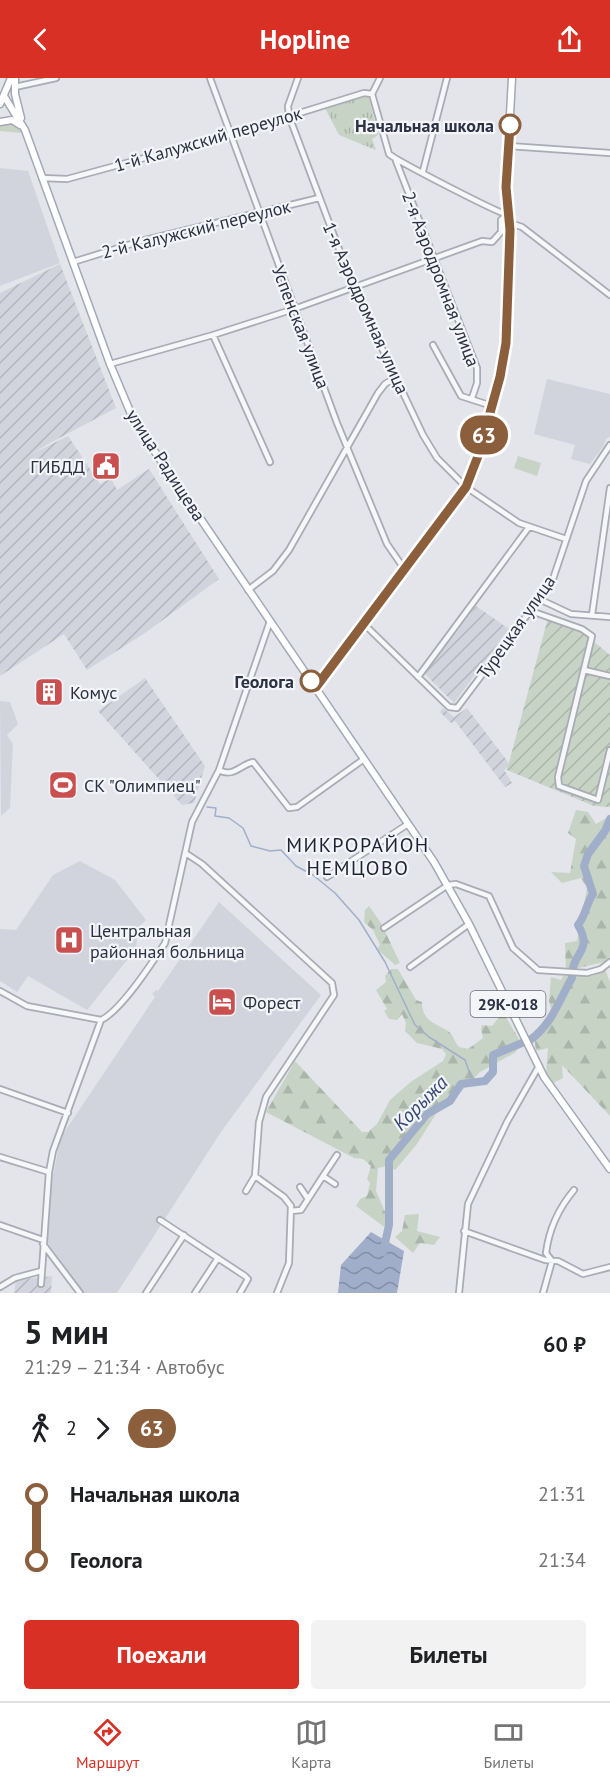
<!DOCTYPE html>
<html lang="ru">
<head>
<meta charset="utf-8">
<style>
  body { margin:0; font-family:"PT Sans",sans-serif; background:#f2f2f2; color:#202124; height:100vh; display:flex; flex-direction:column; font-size:22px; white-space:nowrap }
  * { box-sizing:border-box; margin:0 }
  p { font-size:20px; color:#757577 }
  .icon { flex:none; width:33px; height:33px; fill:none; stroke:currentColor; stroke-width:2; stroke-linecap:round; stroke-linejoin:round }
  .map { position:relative; height:1215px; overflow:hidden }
  .drawer { display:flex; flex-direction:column; background:#fff; flex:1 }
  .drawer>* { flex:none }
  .badge { padding:0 12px; border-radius:20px; font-size:21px; line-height:39px }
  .map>.badge { position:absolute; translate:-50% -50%; box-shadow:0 0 0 3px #fff }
  .legs { display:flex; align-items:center; gap:9px; height:66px; padding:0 24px; font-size:20px }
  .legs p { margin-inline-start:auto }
  .overview { display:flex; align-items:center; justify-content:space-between; height:102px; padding:0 24px }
  h1 { font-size:33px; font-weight:700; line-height:45px }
  .button { display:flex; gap:12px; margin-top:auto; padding:12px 24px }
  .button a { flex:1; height:69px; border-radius:6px; background:#d93025; color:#fff; font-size:24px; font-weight:700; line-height:69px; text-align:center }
  .button a+a { background:#f2f2f2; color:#202124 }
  ul { padding:0 24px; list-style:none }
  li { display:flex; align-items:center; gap:21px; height:66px; font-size:22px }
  li i { display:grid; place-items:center; width:9px; height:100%; margin:0 8px; background:currentColor }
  li i::after { content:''; width:15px; height:15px; margin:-8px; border:4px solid; border-radius:50%; background:#fff }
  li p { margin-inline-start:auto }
  li:first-child i { background:linear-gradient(#0000 50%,currentColor 0) }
  li:last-child i { background:linear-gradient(currentColor 50%,#0000 0) }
  header { display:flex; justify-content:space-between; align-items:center; height:78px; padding:0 24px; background:#d93025; color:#fff; font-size:27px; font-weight:700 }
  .dock { display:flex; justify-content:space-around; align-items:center; height:84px; border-top:2px solid #e0e0e0; background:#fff; font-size:16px; color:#757577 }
  .dock a { display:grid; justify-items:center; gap:3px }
  .dock .selected { color:#d93025 }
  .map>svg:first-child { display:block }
  .built { fill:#d2d4dd }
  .industrial { fill:url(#industrial-furrows) }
  .grass { fill:#c7d4c5 }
  .forest { fill:url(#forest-firs) }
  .park { fill:url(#park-tufts) }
  .garden { fill:url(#garden-furrows) }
  .water { fill:url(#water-waves) }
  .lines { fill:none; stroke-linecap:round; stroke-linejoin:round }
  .stream { stroke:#a1aec9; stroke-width:1.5 }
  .river { stroke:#a1aec9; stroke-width:8 }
  .minor-casing { stroke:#a9abb5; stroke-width:8 }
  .major-casing { stroke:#a3a8b6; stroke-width:9 }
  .minor { stroke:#f6f7f9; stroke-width:4.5 }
  .major { stroke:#fff; stroke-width:6 }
  .line-1-casing { stroke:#fff; stroke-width:14 }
  .line-1 { stroke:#8b5e3c; stroke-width:9 }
  .stop-1-dot { fill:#fff; stroke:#8b5e3c; stroke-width:3 }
  .labels { text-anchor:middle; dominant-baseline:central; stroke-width:4.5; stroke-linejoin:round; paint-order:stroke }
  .shield { fill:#f3f5f8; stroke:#686c79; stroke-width:1.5 }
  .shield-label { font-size:16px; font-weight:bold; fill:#2c3143 }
  .stop-label { font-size:18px; font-weight:bold; fill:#2c3143; stroke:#f3f5f8; text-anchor:end }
  .street-label { font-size:18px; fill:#2c3143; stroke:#f3f5f8 }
  .poi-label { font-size:18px; fill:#2c3143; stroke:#f3f5f8; text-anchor:start }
  .neighbourhood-label { font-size:20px; letter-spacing:1.5px; fill:#1e2234; stroke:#f3f5f8 }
  .water-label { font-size:20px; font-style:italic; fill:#374975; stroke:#f3f5f8 }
</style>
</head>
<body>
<header><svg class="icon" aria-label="back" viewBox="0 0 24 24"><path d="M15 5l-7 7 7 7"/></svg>Hopline<svg class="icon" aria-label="share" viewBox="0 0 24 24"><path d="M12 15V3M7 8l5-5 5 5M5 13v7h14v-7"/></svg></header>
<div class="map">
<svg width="610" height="1215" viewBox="0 0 610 1215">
  <defs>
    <pattern id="industrial-furrows" width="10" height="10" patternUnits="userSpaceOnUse" patternTransform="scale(1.5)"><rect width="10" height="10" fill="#d2d4dd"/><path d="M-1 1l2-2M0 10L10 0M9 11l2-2" fill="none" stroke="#b4b6bf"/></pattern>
    <pattern id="forest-firs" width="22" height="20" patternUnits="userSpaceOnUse" patternTransform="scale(1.5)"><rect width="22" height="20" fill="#c7d4c5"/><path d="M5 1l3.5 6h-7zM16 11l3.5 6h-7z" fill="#abb6aa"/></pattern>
    <pattern id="park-tufts" width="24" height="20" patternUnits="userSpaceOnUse" patternTransform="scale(1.5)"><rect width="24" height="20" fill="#c7d4c5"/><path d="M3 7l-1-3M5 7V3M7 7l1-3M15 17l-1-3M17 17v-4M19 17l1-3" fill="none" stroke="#abb6aa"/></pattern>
    <pattern id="garden-furrows" width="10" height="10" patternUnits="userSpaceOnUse" patternTransform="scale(1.5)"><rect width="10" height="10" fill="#c7d4c5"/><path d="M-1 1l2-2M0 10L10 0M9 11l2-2" fill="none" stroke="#abb6aa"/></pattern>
    <pattern id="water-waves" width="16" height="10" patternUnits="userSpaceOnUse" patternTransform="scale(1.5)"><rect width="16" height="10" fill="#a1aec9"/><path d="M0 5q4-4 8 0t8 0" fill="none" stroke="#838ea5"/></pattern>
  </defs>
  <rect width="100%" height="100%" fill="#e4e5eb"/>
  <!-- built -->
  <path class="built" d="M 0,90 L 28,93 L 60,185 L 0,208 Z
    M 547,301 L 610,316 L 610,359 L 606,361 L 603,369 L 590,386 L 571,381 L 575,367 L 534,356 Z
    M 0,623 L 10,624 L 18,646 L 7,657 L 13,666 L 10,730 L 1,738 Z
    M 80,783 L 115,802 L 146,842 L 138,850 L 136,871 L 87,932 L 28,898 L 17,914 L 0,903 L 0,851 L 16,852 L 53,797 Z
    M 219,824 L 321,917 L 221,1054 L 117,1215 L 84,1215 L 46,1162 L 50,1112 L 61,1059 L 155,919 L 152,916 L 156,912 L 158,913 Z"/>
  <!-- industrial -->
  <path class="industrial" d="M 60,186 L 116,330 L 48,366 L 32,376 L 68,358 L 100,406 L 111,400 L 117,412 L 149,391 L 219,501 L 145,555 L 87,592 L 64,556 L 0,598 L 0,215 Z
    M 476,528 L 509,551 L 454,625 L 425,596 Z
    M 145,600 L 205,688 L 194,725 L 182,727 L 98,633 Z
    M 443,630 L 454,639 L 467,630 L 511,688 L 504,692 L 512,705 L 505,709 L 455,643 L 451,645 L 440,634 Z
    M 52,1198 L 51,1215 L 14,1215 L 16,1202 Z"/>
  <!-- grass -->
  <path class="grass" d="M 12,44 L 19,48 L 22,55 L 0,53 L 0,47 Z
    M 518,378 L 541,385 L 537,398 L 514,390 Z"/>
  <!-- forest -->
  <path class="forest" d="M 576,732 L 588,734 L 596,746 L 610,738 L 610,878 L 608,883 L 566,893 L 565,865 L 577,863 L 587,810 L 581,800 L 562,805 L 551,794 L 570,795 L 576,761 L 568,755 Z
    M 369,828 L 381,845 L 400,885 L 395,887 L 377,871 L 380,867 L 373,852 L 364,844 L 365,832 Z
    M 391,891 L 398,891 L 416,922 L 422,924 C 422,943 435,945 448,953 C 453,956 455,965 459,969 L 468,971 L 483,960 L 481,951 L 482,947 L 492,948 L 503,934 L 520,963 L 516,974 L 480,994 L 454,1021 L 439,1031 L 417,1066 L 395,1092 L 387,1088 L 378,1090 L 376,1113 L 389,1143 L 387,1151 L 356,1128 L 360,1121 L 367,1118 L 370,1105 L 367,1101 L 371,1088 L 363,1081 L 354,1080 L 266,1034 L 295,983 L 362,1054 L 368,1054 L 377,1046 L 390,1022 L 412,1003 L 443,983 L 446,976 L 442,971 L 417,965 L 405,953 L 406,945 L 402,936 L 397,942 L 389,941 L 384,933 L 387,931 L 376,912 L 386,904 L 385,898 Z
    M 605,891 L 610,904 L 610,1038 L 562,987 L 563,1000 L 553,1005 L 546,995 L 548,970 L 536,973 L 534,958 L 552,935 L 549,923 L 551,899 L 561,902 L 563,898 L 592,898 Z
    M 419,1136 L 417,1153 L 440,1159 L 434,1167 L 420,1165 L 413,1175 L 395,1159 L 402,1153 L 405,1137 Z"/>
  <!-- park -->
  <path class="park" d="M 366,18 L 369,19 L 378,57 L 372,61 L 376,72 L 339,57 L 325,30 Z"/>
  <!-- garden -->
  <path class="garden" d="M 548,540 L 582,554 L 610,577 L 610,729 L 594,728 L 507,692 Z"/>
  <!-- water -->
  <path class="water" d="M 371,1154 L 404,1173 L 397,1215 L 338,1215 L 341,1187 Z"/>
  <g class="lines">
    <!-- stream -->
    <path class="stream" d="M 207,729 L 216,730 L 215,738 L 229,740 L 243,750 L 251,768 L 270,773 L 281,772 L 296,788 L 313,797 L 335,815 L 359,842 L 385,884 L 415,947 L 429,959 L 465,982 L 472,1002"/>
    <!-- river -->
    <path class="river" d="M 530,962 C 553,945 559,922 572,900 C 571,874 594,874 578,847 C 586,837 586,826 593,816 L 584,788 L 588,776 L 605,753 L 610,741
      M 383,1174 L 389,1147 L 389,1082 L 427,1036 L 450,1023 L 461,1006 L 485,1003 L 493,994 L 493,977 L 522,965"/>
    <!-- minor casing -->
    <g class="minor-casing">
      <path id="minor" d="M 210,0 L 337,345 L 387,466 L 405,492
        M 298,0 L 288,28 L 289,38 L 354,211 L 423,357 L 437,380 L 466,409 L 519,445 L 566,461
        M 380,0 L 372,16 L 389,76 C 397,83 498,135 506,136
        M 15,9 L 56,0
        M 509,68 L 610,75
        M 396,83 L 477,290 L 477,305 L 472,320
        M 423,93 L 447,0
        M 42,100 L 67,101 L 229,57 L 364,15 L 372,16
        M 510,145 L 522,149 L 610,217
        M 73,184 L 141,163 L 319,120
        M 213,257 L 270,384
        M 433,267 L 461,318 L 492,328
        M 110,286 L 213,257 L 294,231 L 482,163 L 492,164 L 501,154 L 501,142 L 509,135
        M 248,512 L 273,493 L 289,472 L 378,315 L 385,306 L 396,299
        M 539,521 L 571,536 L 610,539
        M 531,533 L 582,551 L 592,558 L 558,699 L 559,708 L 598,722 L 610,672
        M 592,537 L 610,410
        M 365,547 L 449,629 L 457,630 L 552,504 L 586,403 L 610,367
        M 584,592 L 610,598
        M 418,599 L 529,449
        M 219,692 C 233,700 240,687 253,684 L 289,730 L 297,729 L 364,681
        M 187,776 L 202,786 L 332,905 L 334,917 L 266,1019 L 259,1044 L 255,1098 L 284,1119 L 291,1128 L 289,1185 L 277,1215
        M 327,799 L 408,746
        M 384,850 L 448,807 L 456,806 L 489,818 L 513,870 L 538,892 L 587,895 L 601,891 L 610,884
        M 410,889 L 469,846
        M 0,913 L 27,928 L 101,942 C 121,933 152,885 165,865 L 192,744 L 219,692 L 270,543
        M 0,1011 L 68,1035
        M 0,1079 L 49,1094
        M 323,1098 L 337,1077
        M 300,1109 L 308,1121
        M 246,1113 L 255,1098
        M 291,1133 L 301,1132 L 323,1098 L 335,1106
        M 160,1142 L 245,1198 L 248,1201 L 240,1215
        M 0,1147 L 43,1162
        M 464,1153 L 545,1182 L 558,1183 L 583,1196 L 610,1189
        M 43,1166 L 80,1215
        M 41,1206 L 49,1094 L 53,1073 L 101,942
        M 0,1209 L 15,1200 L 41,1193
        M 146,1215 L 184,1157
        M 195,1215 L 218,1180
        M 459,1215 L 468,1126 L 507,1044 L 539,988
        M 543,1215 L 552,1183 L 546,1175 C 549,1151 558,1131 574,1112"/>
    </g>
    <!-- major casing -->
    <g class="major-casing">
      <path id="major" d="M 15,0 L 15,16 L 21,40
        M 4,18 L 25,52 L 110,286 L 134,343 L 434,784 L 469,846 L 544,999 L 610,1091
        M 0,26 L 11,0
        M 0,44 L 12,42 L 20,47
        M 316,609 L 466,409 L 492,328 L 506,265 L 510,152 L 506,109 L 512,0"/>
    </g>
    <!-- minor -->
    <use href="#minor" class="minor"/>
    <!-- major -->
    <use href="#major" class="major"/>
  </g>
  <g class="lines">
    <!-- line-1 casing -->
    <g class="line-1-casing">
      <path id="line-1" d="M 311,603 L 316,609 L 466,409 L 478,378 L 500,299 L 506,265 L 510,152 L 506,109 L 510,47"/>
    </g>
    <!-- line-1 -->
    <use href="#line-1" class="line-1"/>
  </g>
  <!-- icons -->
  <defs>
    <g id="civic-square" transform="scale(1.5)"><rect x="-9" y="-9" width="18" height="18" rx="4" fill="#c9504f" stroke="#f3f5f8"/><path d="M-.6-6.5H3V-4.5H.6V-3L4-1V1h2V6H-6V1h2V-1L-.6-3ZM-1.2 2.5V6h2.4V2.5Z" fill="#fff"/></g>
    <g id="building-square" transform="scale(1.5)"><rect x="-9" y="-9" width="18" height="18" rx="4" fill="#c9504f" stroke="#f3f5f8"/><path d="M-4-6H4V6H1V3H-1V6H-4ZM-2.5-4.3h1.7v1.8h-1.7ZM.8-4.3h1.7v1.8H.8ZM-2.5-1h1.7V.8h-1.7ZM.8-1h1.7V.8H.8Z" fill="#fff"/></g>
    <g id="stadium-square" transform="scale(1.5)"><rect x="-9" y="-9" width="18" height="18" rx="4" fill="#c9504f" stroke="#f3f5f8"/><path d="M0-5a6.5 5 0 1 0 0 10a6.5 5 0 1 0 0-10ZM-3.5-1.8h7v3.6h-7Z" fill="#fff"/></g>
    <g id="hospital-square" transform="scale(1.5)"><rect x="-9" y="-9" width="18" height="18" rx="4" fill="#c9504f" stroke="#f3f5f8"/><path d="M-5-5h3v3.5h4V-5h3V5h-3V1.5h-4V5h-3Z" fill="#fff"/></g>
    <g id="hotel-square" transform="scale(1.5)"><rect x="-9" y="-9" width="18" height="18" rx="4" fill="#c9504f" stroke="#f3f5f8"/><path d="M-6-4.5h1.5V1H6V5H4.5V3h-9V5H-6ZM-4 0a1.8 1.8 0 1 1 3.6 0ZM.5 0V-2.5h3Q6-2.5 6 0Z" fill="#fff"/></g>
  </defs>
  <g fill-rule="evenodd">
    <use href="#civic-square" x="106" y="388"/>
    <use href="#building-square" x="49" y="614"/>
    <use href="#stadium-square" x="63" y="707"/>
    <use href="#hospital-square" x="69" y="862"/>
    <use href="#hotel-square" x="222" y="924"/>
  </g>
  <!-- markers -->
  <g class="stop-1-dot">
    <circle cx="510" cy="47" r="10"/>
    <circle cx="311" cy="603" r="10"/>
  </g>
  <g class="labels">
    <!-- shield labels -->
    <rect class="shield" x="470.5" y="913" width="75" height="26" rx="4.5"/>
    <g class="shield-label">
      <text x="508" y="926">29К-018</text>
    </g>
    <!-- stop labels -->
    <g class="stop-label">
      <text x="494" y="47">Начальная школа</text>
      <text x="294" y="603">Геолога</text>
    </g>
    <!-- street labels -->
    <g class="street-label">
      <text transform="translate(208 61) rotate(-16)">1-й Калужский переулок</text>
      <text transform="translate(196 151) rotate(-14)">2-й Калужский переулок</text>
      <text transform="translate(441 201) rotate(69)">2-я Аэродромная улица</text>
      <text transform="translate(366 230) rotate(66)">1-я Аэродромная улица</text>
      <text transform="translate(301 249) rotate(69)">Успенская улица</text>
      <text transform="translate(166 387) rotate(57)">улица Радищева</text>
      <text transform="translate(516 549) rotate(-55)">Турецкая улица</text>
    </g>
    <!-- poi labels -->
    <g class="poi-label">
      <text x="85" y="388" text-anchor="end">ГИБДД</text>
      <text x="70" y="614">Комус</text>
      <text x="84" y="707">СК "Олимпиец"</text>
      <text x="90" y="852">Центральная<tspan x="90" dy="21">районная больница</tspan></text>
      <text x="243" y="924">Форест</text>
    </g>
    <!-- neighbourhood labels -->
    <g class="neighbourhood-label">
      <text x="358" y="767">МИКРОРАЙОН<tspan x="358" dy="23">НЕМЦОВО</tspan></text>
    </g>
    <!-- water labels -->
    <g class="water-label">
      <text transform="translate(420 1025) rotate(-45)">Корыжа</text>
    </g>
  </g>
</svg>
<b class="badge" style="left:484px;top:357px;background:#8b5e3c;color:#fff">63</b>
</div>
<section class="drawer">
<div class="overview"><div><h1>5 мин</h1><p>21:29 – 21:34 · Автобус</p></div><b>60 ₽</b></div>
<div class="legs"><svg class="icon" aria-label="walk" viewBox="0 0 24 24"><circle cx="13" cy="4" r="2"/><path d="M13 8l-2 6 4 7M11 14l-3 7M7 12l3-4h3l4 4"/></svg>2<svg class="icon" aria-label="forward" viewBox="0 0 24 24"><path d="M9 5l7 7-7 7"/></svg><b class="badge" style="background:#8b5e3c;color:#fff">63</b></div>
<ul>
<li><i style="color:#8b5e3c"></i><b>Начальная школа</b><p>21:31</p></li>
<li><i style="color:#8b5e3c"></i><b>Геолога</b><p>21:34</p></li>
</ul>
<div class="button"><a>Поехали</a><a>Билеты</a></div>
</section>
<nav class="dock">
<a class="selected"><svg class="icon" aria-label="directions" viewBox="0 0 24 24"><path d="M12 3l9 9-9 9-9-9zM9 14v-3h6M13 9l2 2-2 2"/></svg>Маршрут</a>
<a><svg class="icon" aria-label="map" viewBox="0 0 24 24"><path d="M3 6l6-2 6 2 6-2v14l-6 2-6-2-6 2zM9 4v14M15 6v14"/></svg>Карта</a>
<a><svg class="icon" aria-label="tickets" viewBox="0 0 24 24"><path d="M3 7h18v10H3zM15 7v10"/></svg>Билеты</a>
</nav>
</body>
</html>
